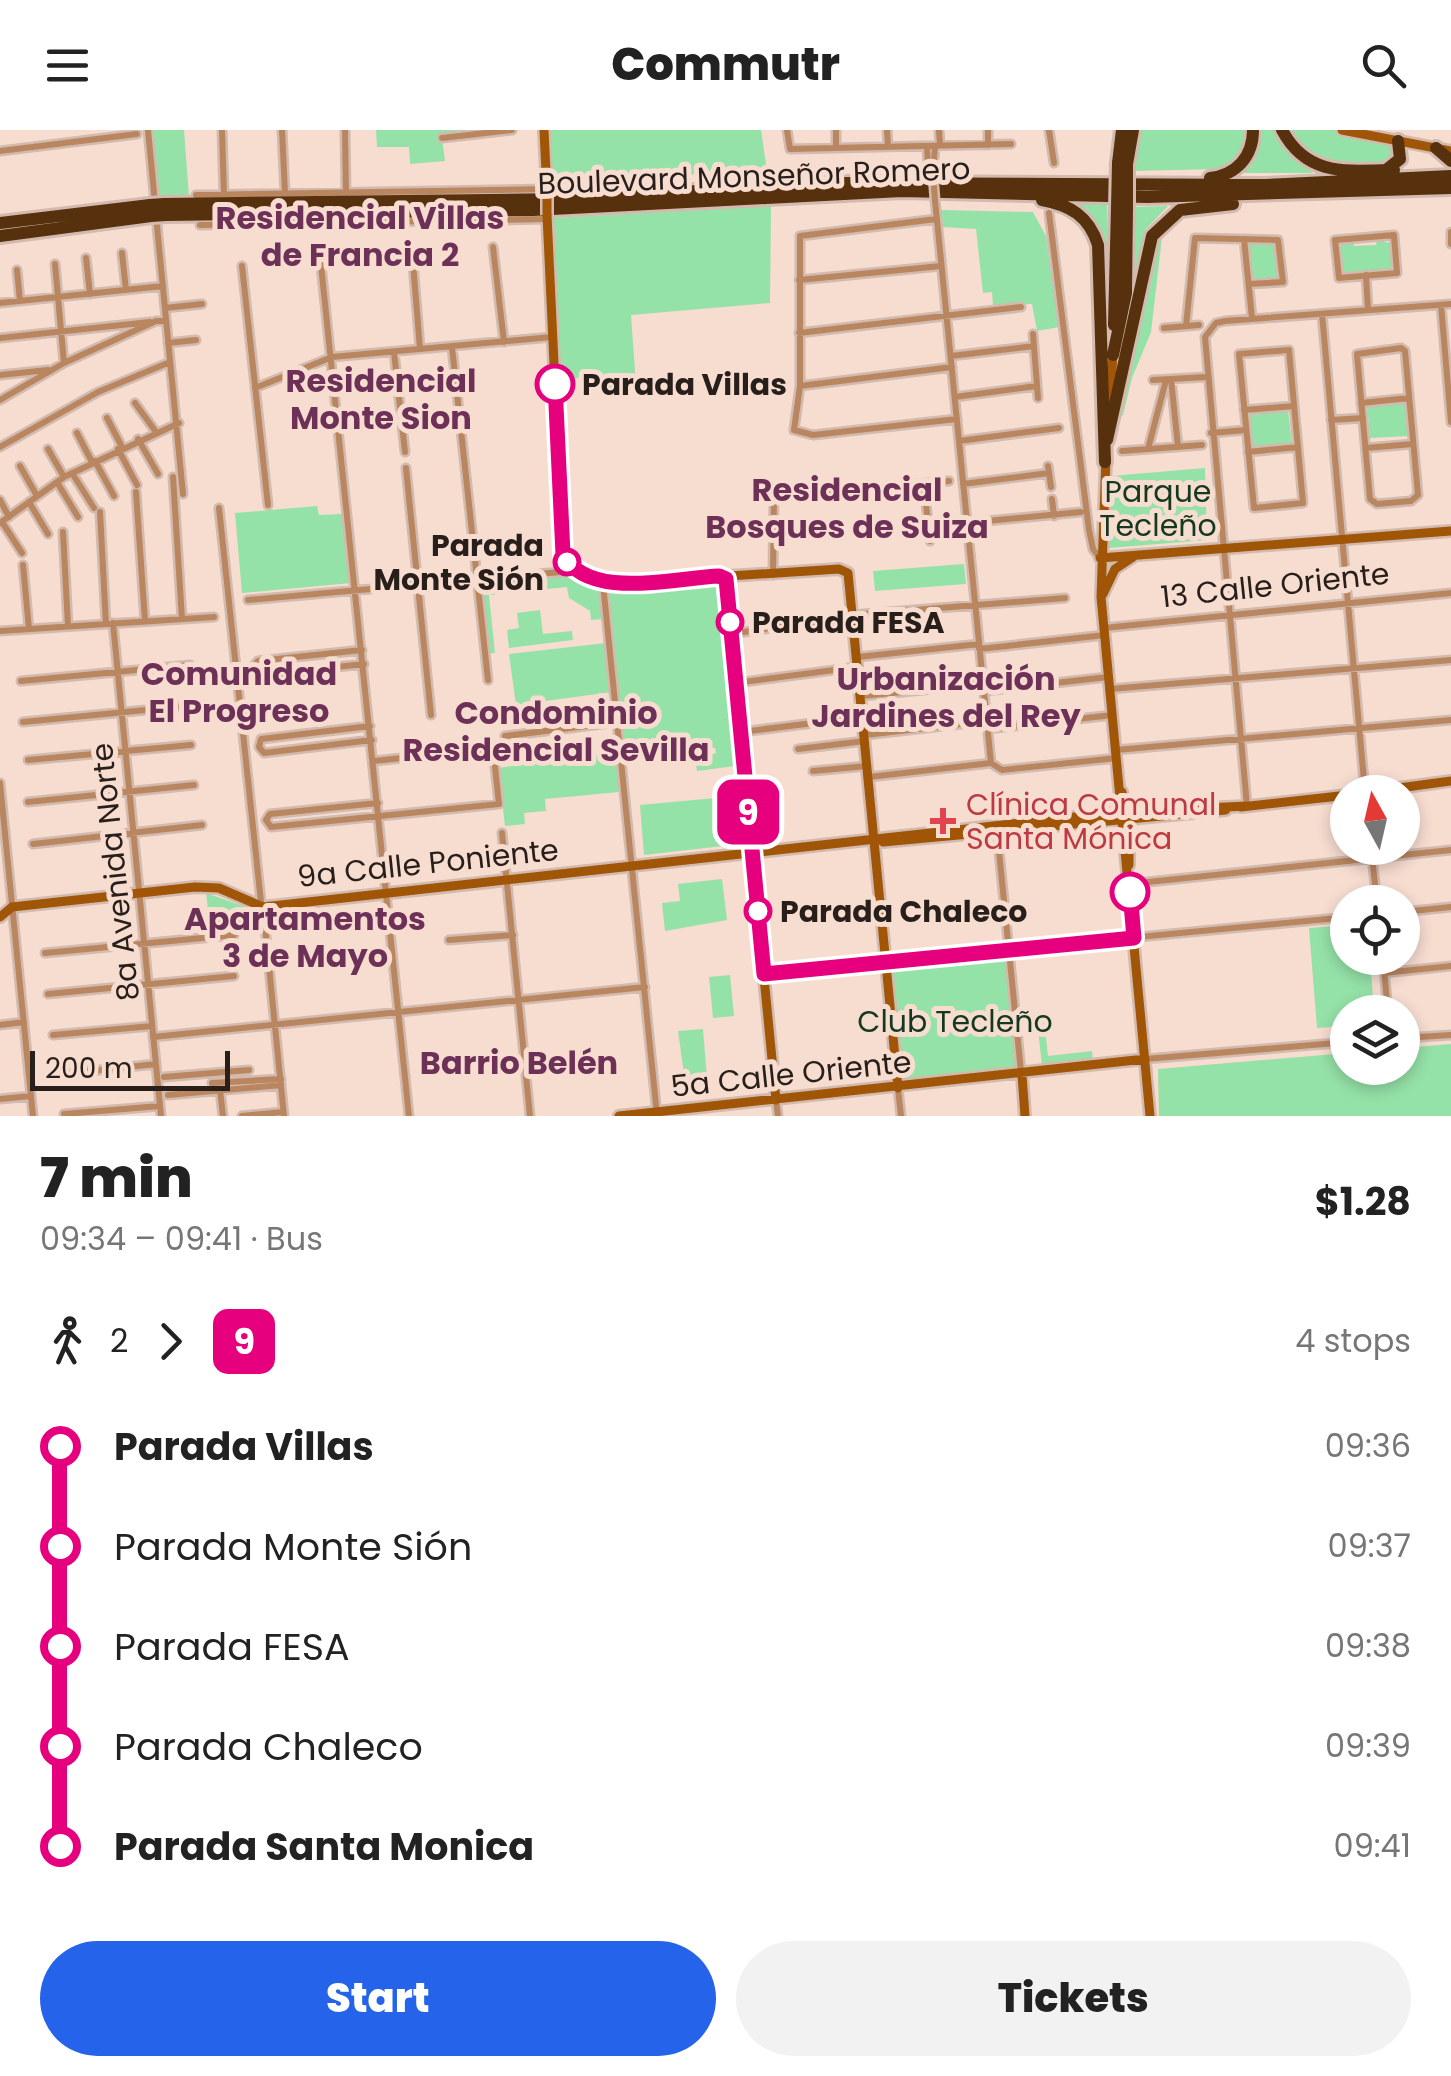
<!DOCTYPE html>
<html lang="en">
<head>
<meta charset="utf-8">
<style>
  body { margin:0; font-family:Poppins,sans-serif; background:#f2f2f2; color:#222; height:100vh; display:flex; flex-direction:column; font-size:38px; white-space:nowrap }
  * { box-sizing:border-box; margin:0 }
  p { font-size:32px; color:#767676 }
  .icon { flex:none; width:55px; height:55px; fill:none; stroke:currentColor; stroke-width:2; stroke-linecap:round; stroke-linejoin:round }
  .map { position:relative; height:986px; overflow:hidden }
  .side { display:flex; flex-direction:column; background:#fff; flex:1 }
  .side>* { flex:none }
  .badge { padding:0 20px; border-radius:15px; font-size:35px; line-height:65px }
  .needle { width:65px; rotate:352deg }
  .fabs { position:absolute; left:1330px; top:645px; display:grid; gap:20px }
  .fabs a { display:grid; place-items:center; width:90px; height:90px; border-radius:50%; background:#fff; box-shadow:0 5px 15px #0003; font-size:50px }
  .scale { position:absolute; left:30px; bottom:25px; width:200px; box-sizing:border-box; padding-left:10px; border:5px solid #281e1a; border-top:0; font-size:28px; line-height:35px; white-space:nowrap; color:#281e1a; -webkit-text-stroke:8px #f7dcd0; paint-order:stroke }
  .map>.badge { position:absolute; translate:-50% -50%; box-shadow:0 0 0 5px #fff }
  .legs { display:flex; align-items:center; gap:15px; height:110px; padding:0 40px; font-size:32px }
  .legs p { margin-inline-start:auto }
  .headline { display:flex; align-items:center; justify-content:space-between; height:170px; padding:0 40px }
  h1 { font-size:55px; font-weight:800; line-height:75px }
  .action { display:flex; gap:20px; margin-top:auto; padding:20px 40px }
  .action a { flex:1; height:115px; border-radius:60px; background:#2563eb; color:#fff; font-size:40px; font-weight:800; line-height:115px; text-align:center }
  .action a+a { background:#f2f2f2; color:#222 }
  ul { padding:0 40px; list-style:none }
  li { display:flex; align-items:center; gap:35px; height:100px; font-size:38px }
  li i { display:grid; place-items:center; width:15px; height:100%; margin:0 12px; background:currentColor }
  li i::after { content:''; width:25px; height:25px; margin:-12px; border:8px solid; border-radius:50%; background:#fff }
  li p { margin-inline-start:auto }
  li:first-child i { background:linear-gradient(#0000 50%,currentColor 0) }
  li:last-child i { background:linear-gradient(currentColor 50%,#0000 0) }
  header { display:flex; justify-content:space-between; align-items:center; height:130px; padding:0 40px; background:#fff; font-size:45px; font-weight:800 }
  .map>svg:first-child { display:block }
  .green { fill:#95e2a8 }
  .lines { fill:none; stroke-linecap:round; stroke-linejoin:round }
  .street-casing { stroke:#d2baaf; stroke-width:11 }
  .secondary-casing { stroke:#d2baaf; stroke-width:14 }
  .highway-casing { stroke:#d2baaf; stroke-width:18 }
  .street { stroke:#b9865f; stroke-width:6 }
  .secondary { stroke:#a05606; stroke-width:9 }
  .highway { stroke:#57300d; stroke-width:12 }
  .street-bridge-casing { stroke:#d2baaf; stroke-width:11; stroke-linecap:butt }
  .secondary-bridge-casing { stroke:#d2baaf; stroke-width:14; stroke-linecap:butt }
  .highway-bridge-casing { stroke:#d2baaf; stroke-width:18; stroke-linecap:butt }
  .street-bridge { stroke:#b9865f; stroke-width:6 }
  .secondary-bridge { stroke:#a05606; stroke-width:9 }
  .highway-bridge { stroke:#57300d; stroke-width:12 }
  .line-1-casing { stroke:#fff; stroke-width:22 }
  .line-1 { stroke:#e6007e; stroke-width:15 }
  .stop-1-dot { fill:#fff; stroke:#e6007e; stroke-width:5 }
  .health-dot { fill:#e0444e; stroke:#f7dcd0; stroke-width:4 }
  .labels { text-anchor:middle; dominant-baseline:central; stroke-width:10; stroke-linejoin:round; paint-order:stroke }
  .street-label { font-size:30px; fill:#281e1a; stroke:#f7dcd0 }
  .stop-label { font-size:30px; font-weight:bold; fill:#281e1a; stroke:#f7dcd0; text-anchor:start }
  .park-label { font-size:30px; fill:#14391f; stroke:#f7dcd0 }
  .health-label { font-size:30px; fill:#be3a42; stroke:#f7dcd0; text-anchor:start }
  .neighbourhood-label { font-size:32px; font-weight:bold; fill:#6d3158; stroke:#f7dcd0 }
</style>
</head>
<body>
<header><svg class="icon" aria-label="menu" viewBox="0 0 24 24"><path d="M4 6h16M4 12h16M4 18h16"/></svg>Commutr<svg class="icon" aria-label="search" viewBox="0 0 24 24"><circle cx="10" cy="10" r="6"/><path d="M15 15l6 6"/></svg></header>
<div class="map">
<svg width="1451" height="986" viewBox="0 0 1451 986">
  <rect width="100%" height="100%" fill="#f7dcd0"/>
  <!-- green -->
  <path class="green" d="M 151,0 L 184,0 L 189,67 L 157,69 Z
    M 376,0 L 480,0 L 480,4 L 442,9 L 445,31 L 410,34 L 409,17 L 377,17 Z
    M 550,0 L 761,0 L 767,41 L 551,51 Z
    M 1139,0 L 1247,0 C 1249,19 1239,31 1222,39 L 1131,41 Z
    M 1259,0 L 1279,0 L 1290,22 L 1313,43 L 1242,43 L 1256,24 Z
    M 1287,0 L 1334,0 L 1393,11 L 1396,24 L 1386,35 C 1341,37 1313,42 1287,0 Z
    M 1078,72 L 1107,74 L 1110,174 L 1105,173 L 1100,102 Z
    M 771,76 L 770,173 L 631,185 L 636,254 L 603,258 L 602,245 L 559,250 L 551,88 Z
    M 1168,76 L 1145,100 L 1131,179 L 1132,77 Z
    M 941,80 L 1033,82 L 1046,106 L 1059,197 L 1037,201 L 1032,174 L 993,176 L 992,162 L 983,163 L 976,99 L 943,97 Z
    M 1163,99 L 1151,202 L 1132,248 L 1123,285 L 1116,289 L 1153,112 Z
    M 1377,109 L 1392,114 L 1392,140 L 1348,145 L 1342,140 L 1341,111 L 1353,111 L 1354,116 L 1376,115 Z
    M 1247,112 L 1274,113 L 1279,148 L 1250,151 Z
    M 1405,272 L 1409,306 L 1370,308 L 1367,275 Z
    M 1288,280 L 1292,314 L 1252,318 L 1247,283 Z
    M 1205,338 L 1207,410 L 1109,418 L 1111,346 Z
    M 317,376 L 319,385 L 343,384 L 351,453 L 242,463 L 235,383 Z
    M 964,434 L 966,454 L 875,461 L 873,441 Z
    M 570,444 L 601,458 L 603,489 L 591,490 L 590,481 L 569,468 L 567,457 L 489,465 L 495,523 L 487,523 L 480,452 Z
    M 719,453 L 735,636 L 697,641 L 695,629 L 716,623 L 715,618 L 683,618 L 682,613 L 625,619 L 608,463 Z
    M 540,480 L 543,504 L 572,501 L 573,510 L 509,518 L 507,500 L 519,498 L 517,483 Z
    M 606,513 L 612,562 L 516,575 L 509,524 Z
    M 617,621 L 619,662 L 545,669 L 546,681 L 524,683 L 525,694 L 505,696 L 498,638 Z
    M 726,667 L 732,715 L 644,725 L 640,675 Z
    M 722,749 L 727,790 L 665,801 L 662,773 L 680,771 L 678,754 Z
    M 206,763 L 260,782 L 262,801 L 211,805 Z
    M 1347,795 L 1348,828 L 1370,828 L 1374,882 L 1348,882 L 1347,896 L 1317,898 L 1309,798 Z
    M 997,826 L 1009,833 L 1019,937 L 1014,944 L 906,956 L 900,948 L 891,844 L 895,835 Z
    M 730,845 L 734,886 L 713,888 L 709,847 Z
    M 1037,890 L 1044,890 L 1048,926 L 1092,921 L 1093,930 L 1042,936 Z
    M 703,899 L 707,948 L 686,951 L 685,945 L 691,944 L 684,944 L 678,901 Z
    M 1451,914 L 1451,986 L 1159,986 L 1158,939 L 1347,923 L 1348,938 L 1402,938 L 1403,918 Z"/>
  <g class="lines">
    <!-- street casing -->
    <g class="street-casing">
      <path id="street" d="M 148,0 L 155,73
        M 222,0 L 224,64
        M 282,0 L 285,63
        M 345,0 L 346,63
        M 787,0 L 790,19 L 1011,14
        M 836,0 L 836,17
        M 887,0 L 888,16
        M 939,0 L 940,15
        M 988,0 L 988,15
        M 1049,0 L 1054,33
        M 442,8 L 512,0
        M 927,16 L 928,37 L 933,43
        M 0,21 L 137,4
        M 933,45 L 935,16
        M 196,65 L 547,59
        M 935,70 L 991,633
        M 1049,83 L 1089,400 L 1093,419 L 1100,428
        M 156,86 L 183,364
        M 936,89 L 800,106 L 800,256 L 794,300 L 813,305 L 957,289
        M 200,95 L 547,89
        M 1451,102 L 1451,114
        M 1394,105 L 1397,143 L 1339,148 L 1335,110 Z
        M 1244,109 L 1252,188
        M 493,117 L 504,212
        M 412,121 L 420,219
        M 122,123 L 126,160
        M 86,128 L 90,164
        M 55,134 L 64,233
        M 321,135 L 409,986
        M 242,136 L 268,375
        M 17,140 L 20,171
        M 1366,145 L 1368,180
        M 799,150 L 941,136
        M 0,173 L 163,156
        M 1441,175 L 1451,292
        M 165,178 L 202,174
        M 1322,184 L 1365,662
        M 1186,196 L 1195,108 L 1278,110 L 1283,152 L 1249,154
        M 1164,198 L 1199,195
        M 799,203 L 1021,177
        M 1033,204 L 1038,268
        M 0,208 L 150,192
        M 168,213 L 196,210
        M 452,217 L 488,550
        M 1401,218 L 1405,221 L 1418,365 L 1411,371 L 1377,374 L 1370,369 L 1357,224 Z
        M 1289,220 L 1303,373 L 1254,378 L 1239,224 Z
        M 394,222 L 405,322
        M 951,226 L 1034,216
        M 0,245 L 48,240
        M 1171,249 L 1178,317
        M 1153,250 L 1206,247
        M 800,256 L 952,237
        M 255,258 L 332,227 L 552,207
        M 955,267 L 1037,256
        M 0,270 L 64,233 L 156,191 L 166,191
        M 135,273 L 156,302
        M 1361,273 L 1409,268
        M 1244,280 L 1294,276
        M 107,288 L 122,317
        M 1331,290 L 1363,288
        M 77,303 L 92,332
        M 1211,303 L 1246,300
        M 138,309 L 158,344
        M 959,311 L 1059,298
        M 0,317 L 98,262 L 170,232
        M 1366,318 L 1413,314
        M 48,319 L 64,347
        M 118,319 L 137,355
        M 1148,319 L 1166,250
        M 1122,321 L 1202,315
        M 1248,322 L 1298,317
        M 95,331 L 114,366
        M 20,336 L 37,366
        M 1048,336 L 1051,357
        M 406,338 L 431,585
        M 72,343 L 94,378
        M 173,347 L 182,489
        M 57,352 L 78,387
        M 963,354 L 1049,343
        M 924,355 L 930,411
        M 136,362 L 145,491
        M 1052,369 L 1054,386
        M 0,370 L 9,387
        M 29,372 L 48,404
        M 219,378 L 261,772
        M 100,382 L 106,494
        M 2,392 L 22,423
        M 0,393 L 64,347 L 179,293
        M 967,393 L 1081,382
        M 63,402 L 68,496
        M 23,435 L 29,499
        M 773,445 L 774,368 L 949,351
        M 603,454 L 657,985
        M 248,470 L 572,441
        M 113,493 L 161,986
        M 1104,498 L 1451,463
        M 0,501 L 214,487
        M 731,504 L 864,484 L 1065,468
        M 979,519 L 1105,505
        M 362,520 L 258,531 L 250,540 L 253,545 L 264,545 L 364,534
        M 858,527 L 979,514
        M 21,551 L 190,535
        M 736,553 L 857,537
        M 1110,559 L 1451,530
        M 984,561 L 1108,547
        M 862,566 L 983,554
        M 23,592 L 197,575
        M 370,596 L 261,609 L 259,617 L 264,623 L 372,610
        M 987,599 L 1113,585
        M 741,602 L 862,587
        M 865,605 L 987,591
        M 505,606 L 618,592
        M 798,619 L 865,611
        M 1116,620 L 1451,590
        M 28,630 L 191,615
        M 374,631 L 493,618 L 499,674 L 271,697 L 266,690 L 270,684 L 378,673
        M 813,641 L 867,636
        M 869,647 L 991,633 L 1002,640 L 1117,628
        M 0,653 L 33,986
        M 28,672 L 194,655
        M 1247,676 L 1205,207 L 1216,193 L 1225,191 L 1451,174
        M 997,701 L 1021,942
        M 502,703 L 530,986
        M 33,714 L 202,695
        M 1371,718 L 1377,772
        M 1129,754 L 1451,720
        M 263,777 L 284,986
        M 1402,782 L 1451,777
        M 449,810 L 513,805
        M 45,823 L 234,805
        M 1383,828 L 1388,882
        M 764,843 L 1348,787
        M 1384,843 L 1451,836
        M 48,864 L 234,846
        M 0,895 L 24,892
        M 53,905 L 152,896
        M 153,907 L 645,857
        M 1402,908 L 1451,905
        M 1145,929 L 1348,912
        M 62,944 L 156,934
        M 164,947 L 249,940
        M 212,953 L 281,949
        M 898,958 L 901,986
        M 220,960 L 223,986
        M 168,965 L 281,955
        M 0,969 L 31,966
        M 776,970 L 778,986
        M 64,984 L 160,976
        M 242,986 L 283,982"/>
    </g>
    <!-- secondary casing -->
    <g class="secondary-casing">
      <path id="secondary" d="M 544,0 L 547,62
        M 1342,0 L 1451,21
        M 547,85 L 563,424 L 572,441 L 603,454 L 839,439 L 848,443 L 898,958
        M 1109,282 L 1113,225
        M 1106,328 L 1101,467 L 1150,986
        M 1100,428 L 1451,401
        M 725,449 L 776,970
        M 1103,464 L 1115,439 L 1133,427
        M 1122,662 L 1129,692 L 1129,735
        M 1369,662 L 1451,651
        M 1241,677 L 1348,665
        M 883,712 L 1226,680
        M 0,787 L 12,777 L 195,757 L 219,758 L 263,777 L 1119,682 L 1247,676
        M 1022,945 L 1025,986
        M 619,986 L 1145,929"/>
    </g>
    <!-- highway casing -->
    <g class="highway-casing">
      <path id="highway" d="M 1282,0 C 1307,47 1347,41 1394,40
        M 1436,18 L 1451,31
        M 1118,33 L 1122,0
        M 1127,34 L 1133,0
        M 1386,40 L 1400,29 L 1398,11
        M 1210,48 C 1236,45 1253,27 1253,0
        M 1042,70 C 1070,75 1089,86 1098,115 L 1105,332
        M 164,74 L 563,69 L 832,53 L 1266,55 L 1451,46
        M 166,85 L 533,80 L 902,61 L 1147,67 L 1451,58
        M 0,93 L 150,75
        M 0,106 L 151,86
        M 1114,195 L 1117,78
        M 1113,225 L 1126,163 L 1127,77
        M 1107,310 L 1152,106 L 1180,80 L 1233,74"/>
    </g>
    <!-- street -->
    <use href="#street" class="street"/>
    <!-- secondary -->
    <use href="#secondary" class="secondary"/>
    <!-- highway -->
    <use href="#highway" class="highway"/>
    <!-- street-bridge casing -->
    <g class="street-bridge-casing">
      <path id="street-bridge" d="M 933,45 L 935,70"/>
    </g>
    <!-- secondary-bridge casing -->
    <g class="secondary-bridge-casing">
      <path id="secondary-bridge" d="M 547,62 L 547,85"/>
    </g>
    <!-- highway-bridge casing -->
    <g class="highway-bridge-casing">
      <path id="highway-bridge" d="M 1127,34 L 1127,77
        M 150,75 L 164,74
        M 1117,78 L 1118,33
        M 151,86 L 166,85"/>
    </g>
    <!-- street-bridge -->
    <use href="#street-bridge" class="street-bridge"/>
    <!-- secondary-bridge -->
    <use href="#secondary-bridge" class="secondary-bridge"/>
    <!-- highway-bridge -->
    <use href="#highway-bridge" class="highway-bridge"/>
  </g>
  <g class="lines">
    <!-- line-1 casing -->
    <g class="line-1-casing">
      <path id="line-1" d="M 555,254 L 563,424 C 588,471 672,448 719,446 L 726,449 L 764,844 L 1134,808 L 1130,762"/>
    </g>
    <!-- line-1 -->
    <use href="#line-1" class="line-1"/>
  </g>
  <!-- markers -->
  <g class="stop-1-dot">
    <circle cx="555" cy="254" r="18"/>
    <circle cx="567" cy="432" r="12"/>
    <circle cx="730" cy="492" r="12"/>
    <circle cx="1130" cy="762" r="18"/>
    <circle cx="758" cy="781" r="12"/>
  </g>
  <path class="health-dot" d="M938 676h10v10h10v10h-10v10h-10v-10h-10v-10h10z"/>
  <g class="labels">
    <!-- street labels -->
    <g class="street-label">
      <text transform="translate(754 46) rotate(-2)">Boulevard Monseñor Romero</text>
      <text transform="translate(1275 455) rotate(-6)">13 Calle Oriente</text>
      <text transform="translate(428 733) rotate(-6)">9a Calle Poniente</text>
      <text transform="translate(115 742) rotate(-96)">8a Avenida Norte</text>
      <text transform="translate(791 944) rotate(-6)">5a Calle Oriente</text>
    </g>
    <!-- stop labels -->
    <g class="stop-label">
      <text x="582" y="254">Parada Villas</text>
      <text x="544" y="415" text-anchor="end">Parada<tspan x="544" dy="34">Monte Sión</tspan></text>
      <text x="752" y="492">Parada FESA</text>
      <text x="780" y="781">Parada Chaleco</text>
    </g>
    <!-- park labels -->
    <g class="park-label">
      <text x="1158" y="361">Parque<tspan x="1158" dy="34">Tecleño</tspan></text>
      <text x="955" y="891">Club Tecleño</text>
    </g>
    <!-- health labels -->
    <g class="health-label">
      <text x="966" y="674">Clínica Comunal<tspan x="966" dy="34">Santa Mónica</tspan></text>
    </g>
    <!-- neighbourhood labels -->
    <g class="neighbourhood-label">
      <text x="360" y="87">Residencial Villas<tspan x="360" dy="37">de Francia 2</tspan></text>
      <text x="381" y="250">Residencial<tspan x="381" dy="37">Monte Sion</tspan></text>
      <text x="847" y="359">Residencial<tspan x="847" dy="37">Bosques de Suiza</tspan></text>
      <text x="239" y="543">Comunidad<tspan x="239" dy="37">El Progreso</tspan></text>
      <text x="946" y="548">Urbanización<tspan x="946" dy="37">Jardines del Rey</tspan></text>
      <text x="556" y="582">Condominio<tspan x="556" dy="37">Residencial Sevilla</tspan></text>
      <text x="305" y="788">Apartamentos<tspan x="305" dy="37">3 de Mayo</tspan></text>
      <text x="519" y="932">Barrio Belén</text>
    </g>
  </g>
</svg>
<div class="fabs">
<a><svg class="needle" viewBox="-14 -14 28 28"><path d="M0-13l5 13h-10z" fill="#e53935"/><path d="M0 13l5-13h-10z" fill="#767676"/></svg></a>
<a><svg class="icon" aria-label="locate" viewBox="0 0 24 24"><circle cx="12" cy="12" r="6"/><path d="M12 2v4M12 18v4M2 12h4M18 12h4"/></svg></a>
<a><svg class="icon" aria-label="layers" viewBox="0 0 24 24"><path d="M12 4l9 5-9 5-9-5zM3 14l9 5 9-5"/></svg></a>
</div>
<div class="scale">200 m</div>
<b class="badge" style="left:748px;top:682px;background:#e6007e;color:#fff">9</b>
</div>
<section class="side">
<div class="headline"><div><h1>7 min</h1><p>09:34 – 09:41 · Bus</p></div><b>$1.28</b></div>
<div class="legs"><svg class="icon" aria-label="walk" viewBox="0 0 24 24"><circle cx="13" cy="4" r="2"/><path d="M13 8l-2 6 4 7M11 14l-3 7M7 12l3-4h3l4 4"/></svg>2<svg class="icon" aria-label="forward" viewBox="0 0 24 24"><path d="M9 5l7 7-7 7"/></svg><b class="badge" style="background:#e6007e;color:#fff">9</b><p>4 stops</p></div>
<ul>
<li><i style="color:#e6007e"></i><b>Parada Villas</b><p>09:36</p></li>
<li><i style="color:#e6007e"></i><span>Parada Monte Sión</span><p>09:37</p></li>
<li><i style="color:#e6007e"></i><span>Parada FESA</span><p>09:38</p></li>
<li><i style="color:#e6007e"></i><span>Parada Chaleco</span><p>09:39</p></li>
<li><i style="color:#e6007e"></i><b>Parada Santa Monica</b><p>09:41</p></li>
</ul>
<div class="action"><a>Start</a><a>Tickets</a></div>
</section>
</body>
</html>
